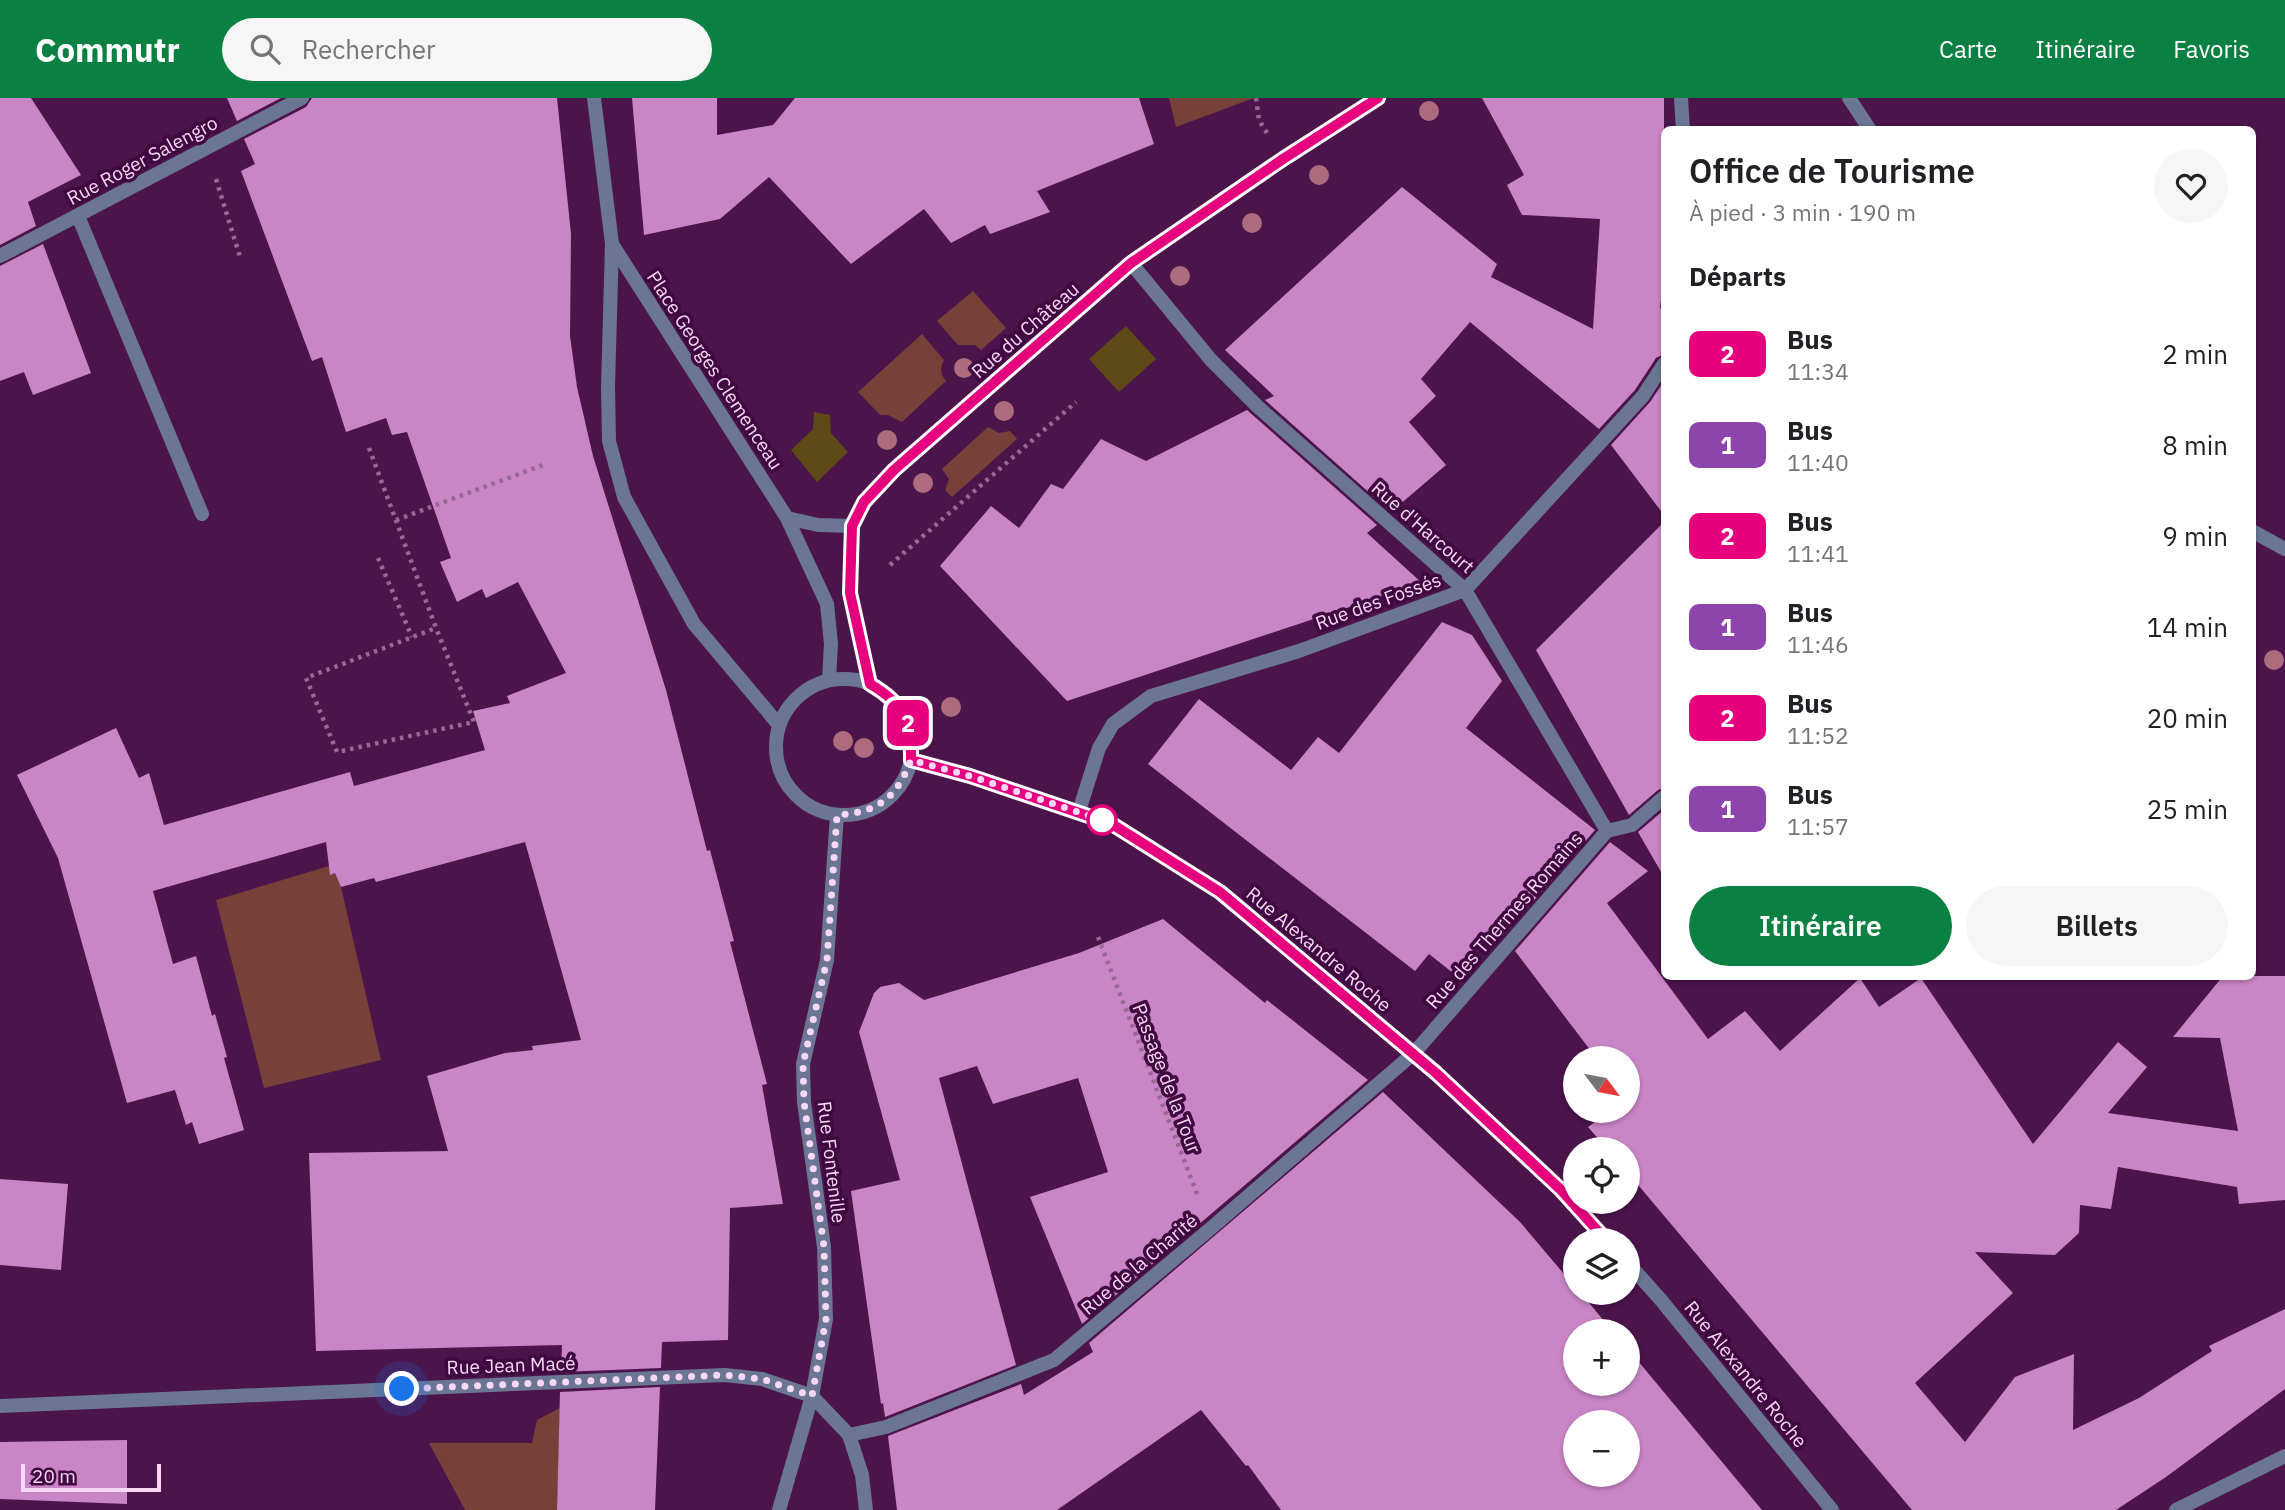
<!DOCTYPE html>
<html lang="fr">
<head>
<meta charset="utf-8">
<style>
  body { margin:0; font-family:"IBM Plex Sans",sans-serif; background:#f6f6f6; color:#202124; height:100vh; display:flex; flex-direction:column; font-size:26px; white-space:nowrap }
  * { box-sizing:border-box; margin:0 }
  p { font-size:23px; color:#757577 }
  .icon { flex:none; width:38px; height:38px; fill:none; stroke:currentColor; stroke-width:2; stroke-linecap:round; stroke-linejoin:round }
  .map { position:relative; flex:1; overflow:hidden }
  .sheet { position:absolute; left:1661px; top:28px; width:595px; height:854px; display:flex; flex-direction:column; background:#fff; border-radius:10px; box-shadow:0 2px 5px #0004 }
  .sheet>* { flex:none }
  .badge { padding:0 14px; border-radius:10px; font-size:24px; line-height:46px }
  .needle { width:46px; rotate:122deg }
  .tools { position:absolute; left:1563px; top:948px; display:grid; gap:14px }
  .tools a { display:grid; place-items:center; width:77px; height:77px; border-radius:50%; background:#fff; box-shadow:0 2px 5px #0004; font-size:35px }
  .scale { position:absolute; left:21px; bottom:18px; width:140px; box-sizing:border-box; padding-left:7px; border:4px solid #f9d7f6; border-top:0; font-size:19px; line-height:24px; white-space:nowrap; color:#f9d7f6; -webkit-text-stroke:5px #400840; paint-order:stroke }
  .you { position:absolute; width:35px; height:35px; margin:-18px; border:5px solid #fff; border-radius:50%; background:#1a73e8; box-shadow:0 0 0 10px #1a73e833 }
  .map>.badge { position:absolute; translate:-50% -50%; box-shadow:0 0 0 4px #fff }
  h2 { padding:0 28px; font-size:26px; line-height:63px }
  .round { display:grid; place-items:center; flex:none; width:74px; height:74px; border-radius:37px; background:#f6f6f6 }
  .headline { display:flex; align-items:center; justify-content:space-between; height:119px; padding:0 28px }
  h1 { font-size:33px; font-weight:600; line-height:52px }
  .primary-button { display:flex; gap:14px; margin-top:auto; padding:14px 28px }
  .primary-button a { flex:1; height:80px; border-radius:42px; background:#0b8043; color:#fff; font-size:28px; font-weight:600; line-height:80px; text-align:center }
  .primary-button a+a { background:#f6f6f6; color:#202124 }
  ul { padding:0; list-style:none }
  li { display:flex; align-items:center; gap:21px; height:91px; padding:0 28px }
  li div { flex:1 }
  li b { display:block; font-size:26px }
  li em { font-style:normal }
  li .badge { min-width:77px; font-weight:700; text-align:center }
  header { display:flex; align-items:center; gap:42px; box-sizing:border-box; height:98px; padding:0 35px; background:#0b8043; color:#fff }
  header strong { font-size:33px }
  nav { display:flex; gap:38px; margin-inline-start:auto; font-size:24px }
  .search { width:490px; height:63px; background:#f6f6f6; display:flex; align-items:center; gap:18px; box-sizing:border-box; padding:0 24px; border-radius:38px; color:#757577; font-size:26px }
  .map>svg:first-child { display:block }
  .green { fill:#774039 }
  .water { fill:#5d4a17 }
  .building { fill:#ca85c7; fill-rule:evenodd }
  .lines { fill:none; stroke-linecap:round; stroke-linejoin:round }
  .path { stroke:#976995; stroke-width:4.5; stroke-dasharray:3.5 5; stroke-linecap:butt }
  .service { stroke:#6a7694; stroke-width:14 }
  .minor { stroke:#6a7694; stroke-width:14 }
  .tree { fill:#ad6b7e }
  .line-casing { stroke:#fff; stroke-width:16 }
  .line { stroke:#e6007e; stroke-width:10 }
  .walk { stroke:#f9d7f6; stroke-width:7; stroke-dasharray:0 12.6 }
  .stop-dot { fill:#fff; stroke:#e6007e; stroke-width:3.5 }
  .labels { text-anchor:middle; dominant-baseline:central; stroke-width:7; stroke-linejoin:round; paint-order:stroke }
  .street-label { font-size:19px; fill:#f9d7f6; stroke:#400840 }
</style>
</head>
<body>
<header>
<strong>Commutr</strong>
<div class="search"><svg class="icon" aria-label="search" viewBox="0 0 24 24"><circle cx="10" cy="10" r="6"/><path d="M15 15l6 6"/></svg>Rechercher</div>
<nav><a>Carte</a><a>Itinéraire</a><a>Favoris</a></nav>
</header>
<div class="map">
<svg width="2285" height="1412" viewBox="0 0 2285 1412">
  <rect width="100%" height="100%" fill="#4b144b"/>
  <!-- green -->
  <path class="green" d="M 1169,0 L 1254,0 L 1176,29 Z
    M 973,193 L 1006,230 L 981,252 L 975,247 L 958,247 L 937,223 Z
    M 922,236 L 944,262 C 940,270 940,276 946,283 L 902,324 L 888,317 L 880,317 L 858,294 Z
    M 988,329 L 999,335 L 1010,333 L 1017,341 L 952,399 L 945,392 L 949,381 L 942,371 Z
    M 329,768 L 335,775 L 341,789 L 381,962 L 264,990 L 216,802 Z
    M 560,1310 L 557,1412 L 465,1412 L 429,1345 L 532,1345 L 537,1322 Z"/>
  <!-- water -->
  <path class="water" d="M 1126,228 L 1156,261 L 1119,294 L 1089,261 Z
    M 814,314 L 830,317 L 831,335 L 848,354 L 817,384 L 791,352 L 813,331 Z"/>
  <!-- building -->
  <path class="building" d="M 0,0 L 31,0 L 81,77 L 28,104 L 36,128 L 0,147 Z
    M 227,0 L 281,0 L 237,23 Z
    M 312,0 L 557,0 L 571,136 L 570,238 L 577,289 L 593,358 L 666,592 L 707,753 L 710,752 L 734,843 L 730,844 L 767,986 L 762,987 L 783,1106 L 730,1110 L 728,1242 L 662,1244 L 661,1270 L 561,1274 L 562,1247 L 316,1253 L 309,1055 L 448,1053 L 427,978 L 505,955 L 533,952 L 532,948 L 581,942 L 525,744 L 376,784 L 374,780 L 341,789 L 335,775 L 330,777 L 326,744 L 153,793 L 173,866 L 196,858 L 212,918 L 215,916 L 227,959 L 224,960 L 244,1032 L 199,1046 L 192,1024 L 186,1027 L 175,992 L 127,1005 L 58,760 L 17,677 L 116,630 L 139,680 L 149,675 L 164,727 L 350,674 L 354,688 L 485,652 L 473,613 L 510,605 L 507,598 L 566,575 L 518,484 L 486,500 L 482,491 L 457,504 L 440,464 L 451,460 L 407,334 L 392,337 L 386,320 L 346,334 L 322,259 L 312,263 L 241,73 L 255,66 L 244,41 L 306,9 Z
    M 632,0 L 717,0 L 717,37 L 773,27 L 795,0 L 1139,0 L 1154,46 L 1037,93 L 1050,114 L 990,136 L 985,127 L 951,145 L 924,111 L 851,166 L 769,79 L 720,121 L 644,137 Z
    M 1482,0 L 1664,0 L 1664,180 L 1660,210 L 1664,213 L 1664,256 L 1656,260 L 1635,292 L 1599,331 L 1470,224 L 1421,281 L 1436,298 L 1409,324 L 1446,367 L 1391,414 L 1265,302 L 1274,298 L 1225,252 L 1402,89 L 1497,166 L 1491,179 L 1593,231 L 1600,121 L 1522,117 L 1507,87 L 1524,77 Z
    M 43,146 L 91,275 L 33,297 L 24,274 L 0,283 L 0,168 Z
    M 1664,283 L 1664,417 L 1611,347 L 1650,304 Z
    M 1247,312 L 1377,427 L 1367,435 L 1422,485 L 1067,603 L 940,468 L 991,408 L 1019,430 L 1051,386 L 1063,391 L 1101,341 L 1146,363 Z
    M 1664,424 L 1664,690 L 1658,692 L 1629,717 L 1536,552 Z
    M 1442,524 L 1472,537 L 1502,583 L 1466,630 L 1595,732 L 1503,838 L 1495,827 L 1453,875 L 1429,856 L 1415,873 L 1148,666 L 1199,601 L 1291,672 L 1318,639 L 1339,655 Z
    M 1664,712 L 1664,779 L 1638,734 Z
    M 1610,744 L 1648,773 L 1607,805 L 1708,941 L 1745,913 L 1780,953 L 1860,880 L 1879,909 L 1921,880 L 2033,1046 L 2118,944 L 2147,969 L 2108,1015 L 2238,1033 L 2220,940 L 2173,939 L 2223,878 L 2285,878 L 2285,1102 L 2239,1106 L 2237,1089 L 2118,1069 L 2111,1111 L 2080,1107 L 2079,1135 L 2055,1157 L 1975,1154 L 2013,1195 L 1915,1285 L 1965,1344 L 2015,1279 L 2074,1256 L 2073,1332 L 2139,1300 L 2212,1253 L 2209,1248 L 2285,1211 L 2285,1291 L 2166,1379 L 2116,1412 L 1912,1412 L 1628,1075 L 1628,1052 L 1608,1052 L 1588,1029 L 1610,1013 L 1628,1013 L 1628,961 L 1597,961 L 1515,853 Z
    M 1163,821 L 1265,905 L 1267,902 L 1368,982 L 1082,1226 L 1030,1099 L 1108,1074 L 1078,980 L 993,1006 L 977,968 L 939,980 L 1016,1267 L 885,1319 L 883,1305 L 881,1306 L 851,1093 L 900,1082 L 859,934 L 874,895 L 880,889 L 899,885 L 924,902 L 1079,855 Z
    M 1383,994 L 1520,1124 L 1575,1189 L 1575,1195 L 1581,1195 L 1613,1234 L 1575,1234 L 1575,1286 L 1628,1286 L 1628,1251 L 1762,1412 L 1281,1412 L 1248,1367 L 1246,1368 L 1201,1312 L 1057,1412 L 897,1412 L 888,1338 L 1021,1286 L 1024,1297 L 1093,1254 L 1089,1245 ZM 1575,1325 L 1628,1325 L 1628,1377 L 1575,1377 Z
    M 0,1081 L 68,1086 L 61,1172 L 0,1167 Z
    M 660,1289 L 655,1412 L 557,1412 L 560,1294 Z
    M 127,1342 L 127,1406 L 0,1401 L 0,1344 Z"/>
  <g class="lines">
    <!-- path -->
    <path class="path" d="M 1256,0 L 1259,22 L 1267,35
      M 216,81 L 240,159
      M 369,350 L 436,530 L 306,580 L 337,654 L 474,624 L 436,530
      M 396,422 L 543,367
      M 378,460 L 412,539
      M 890,467 L 1076,304
      M 1098,839 L 1199,1101"/>
    <!-- service -->
    <path class="service" d="M 78,118 L 202,416
      M 612,146 L 608,289 L 609,343 L 624,399 L 694,526 L 779,627
      M 849,1337 L 862,1377 L 866,1412"/>
    <!-- minor -->
    <path class="minor" d="M 594,0 L 612,146 L 787,420 L 827,506 L 831,546 L 829,582
      M 1681,0 L 1683,32
      M 1849,0 L 1870,32
      M 0,158 L 302,0
      M 1131,165 L 1211,262 L 1257,308 L 1465,492 L 1607,733
      M 787,420 L 818,427 L 852,428
      M 2252,433 L 2285,451
      M776 649a68 68 0 1 1 136 0a68 68 0 1 1-136 0Z
      M 870,586 L 850,495 L 852,428 L 864,404 L 894,372 L 1131,165 L 1283,60 L 1378,0
      M 911,662 L 970,678 L 1112,726 L 1220,794 L 1436,975 L 1560,1091 L 1607,1143
      M 1079,713 L 1099,650 L 1113,626 L 1151,598 L 1299,553 L 1465,492 L 1643,298 L 1664,266
      M 1628,1165 L 1661,1202 L 1832,1412
      M 0,1308 L 725,1277 L 762,1281 L 812,1298 L 849,1337 L 886,1329 L 1054,1262 L 1210,1131 L 1414,955 L 1607,733 L 1632,727 L 1664,699
      M 779,1412 L 812,1298 L 826,1221 L 824,1149 L 804,1004 L 803,966 L 827,862 L 837,717
      M 2176,1412 L 2285,1358"/>
  </g>
  <!-- trees -->
  <g class="tree">
    <circle cx="1429" cy="13" r="10"/>
    <circle cx="1319" cy="77" r="10"/>
    <circle cx="1252" cy="125" r="10"/>
    <circle cx="1180" cy="178" r="10"/>
    <circle cx="964" cy="270" r="10"/>
    <circle cx="1004" cy="313" r="10"/>
    <circle cx="887" cy="342" r="10"/>
    <circle cx="923" cy="385" r="10"/>
    <circle cx="2274" cy="562" r="10"/>
    <circle cx="951" cy="609" r="10"/>
    <circle cx="843" cy="643" r="10"/>
    <circle cx="864" cy="650" r="10"/>
  </g>
  <g class="lines">
    <!-- line casing -->
    <g class="line-casing">
      <path id="line" d="M 1378,0 L 1283,61 L 1131,165 L 894,372 L 864,404 L 852,428 L 850,495 L 870,586 C 903,605 912,624 911,662 L 970,678 L 1112,726 L 1220,794 L 1436,975 L 1560,1091 L 1607,1143"/>
    </g>
    <!-- line -->
    <use href="#line" class="line"/>
    <!-- walk -->
    <path class="walk" d="M 402,1291 L 725,1277 L 762,1281 L 812,1298 L 826,1221 L 824,1149 L 804,1004 L 803,966 L 827,862 L 837,717 C 878,714 896,701 911,662 L 970,678 L 1102,722"/>
  </g>
  <!-- markers -->
  <circle class="stop-dot" cx="1102" cy="722" r="14"/>
  <g class="labels">
    <!-- street labels -->
    <g class="street-label">
      <text transform="translate(142 62) rotate(-28)">Rue Roger Salengro</text>
      <text transform="translate(1025 232) rotate(-41)">Rue du Château</text>
      <text transform="translate(715 272) rotate(57)">Place Georges Clemenceau</text>
      <text transform="translate(1423 429) rotate(41)">Rue d'Harcourt</text>
      <text transform="translate(1378 503) rotate(-20)">Rue des Fossés</text>
      <text transform="translate(1504 822) rotate(-49)">Rue des Thermes Romains</text>
      <text transform="translate(1319 851) rotate(40)">Rue Alexandre Roche</text>
      <text transform="translate(1167 980) rotate(69)">Passage de la Tour</text>
      <text transform="translate(832 1064) rotate(83)">Rue Fontenille</text>
      <text transform="translate(1139 1166) rotate(-40)">Rue de la Charité</text>
      <text transform="translate(511 1267) rotate(-2)">Rue Jean Macé</text>
      <text transform="translate(1746 1276) rotate(51)">Rue Alexandre Roche</text>
    </g>
  </g>
</svg>
<div class="tools">
<a><svg class="needle" viewBox="-14 -14 28 28"><path d="M0-13l5 13h-10z" fill="#e53935"/><path d="M0 13l5-13h-10z" fill="#757577"/></svg></a>
<a><svg class="icon" aria-label="locate" viewBox="0 0 24 24"><circle cx="12" cy="12" r="6"/><path d="M12 2v4M12 18v4M2 12h4M18 12h4"/></svg></a>
<a><svg class="icon" aria-label="layers" viewBox="0 0 24 24"><path d="M12 4l9 5-9 5-9-5zM3 14l9 5 9-5"/></svg></a>
<a>+</a>
<a>−</a>
</div>
<div class="scale">20 m</div>
<div class="you" style="left:402px;top:1291px"></div>
<b class="badge" style="left:908px;top:625px;background:#e6007e;color:#fff">2</b>
<section class="sheet">
<div class="headline"><div><h1>Office de Tourisme</h1><p>À pied · 3 min · 190 m</p></div><a class="round"><svg class="icon" aria-label="heart" viewBox="0 0 24 24"><path d="M12 20l-8-8c-3-5 5-10 8-4 3-6 11-1 8 4z"/></svg></a></div>
<h2>Départs</h2>
<ul>
<li><span class="badge" style="background:#e6007e;color:#fff">2</span><div><b>Bus</b><p>11:34</p></div><em>2 min</em></li>
<li><span class="badge" style="background:#8e44ad;color:#fff">1</span><div><b>Bus</b><p>11:40</p></div><em>8 min</em></li>
<li><span class="badge" style="background:#e6007e;color:#fff">2</span><div><b>Bus</b><p>11:41</p></div><em>9 min</em></li>
<li><span class="badge" style="background:#8e44ad;color:#fff">1</span><div><b>Bus</b><p>11:46</p></div><em>14 min</em></li>
<li><span class="badge" style="background:#e6007e;color:#fff">2</span><div><b>Bus</b><p>11:52</p></div><em>20 min</em></li>
<li><span class="badge" style="background:#8e44ad;color:#fff">1</span><div><b>Bus</b><p>11:57</p></div><em>25 min</em></li>
</ul>
<div class="primary-button"><a>Itinéraire</a><a>Billets</a></div>
</section>
</div>
</body>
</html>
